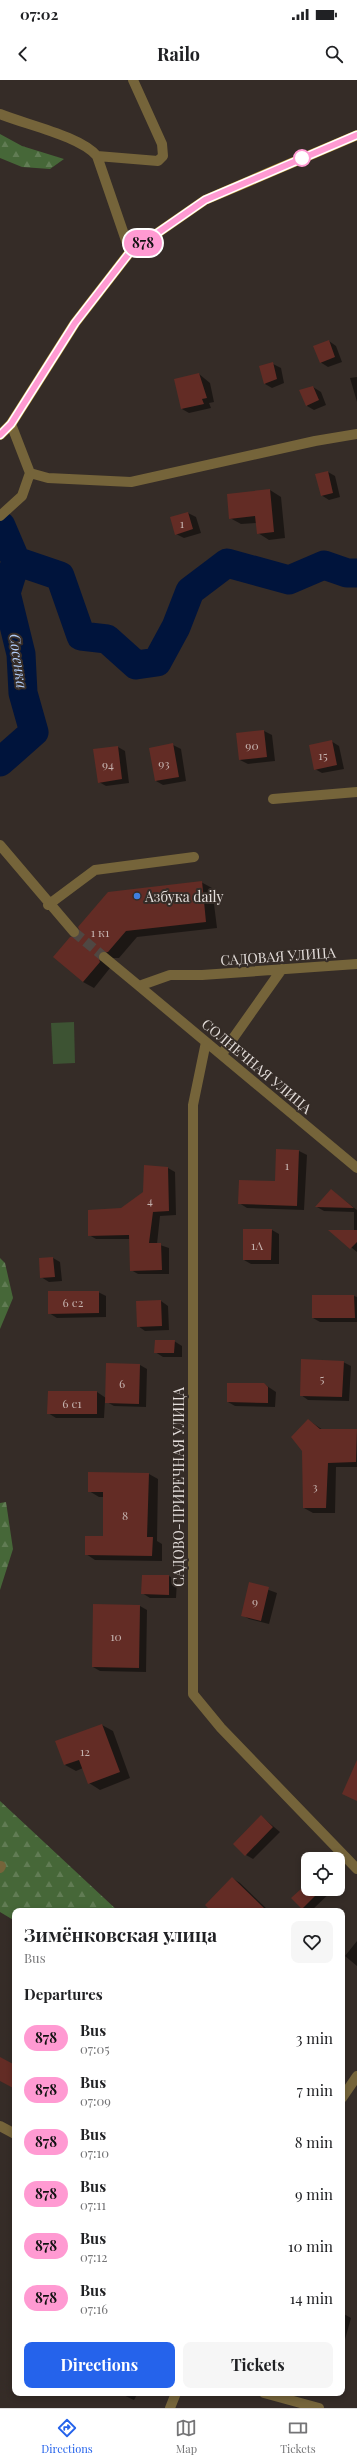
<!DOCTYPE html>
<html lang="en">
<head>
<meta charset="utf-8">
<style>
  body { margin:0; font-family:"Playfair Display",serif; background:#f6f6f6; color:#202124; height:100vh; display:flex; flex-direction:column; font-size:15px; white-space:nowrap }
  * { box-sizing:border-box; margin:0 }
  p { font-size:13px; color:#757577 }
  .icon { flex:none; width:22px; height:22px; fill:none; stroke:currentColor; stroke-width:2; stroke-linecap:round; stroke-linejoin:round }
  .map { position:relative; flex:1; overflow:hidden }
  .details { position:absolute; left:12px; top:1828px; width:333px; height:488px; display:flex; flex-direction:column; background:#fff; border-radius:8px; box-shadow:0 2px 6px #0003 }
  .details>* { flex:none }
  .badge { padding:0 8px; border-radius:13px; font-size:14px; line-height:26px }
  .buttons { position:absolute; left:301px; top:1772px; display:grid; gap:8px }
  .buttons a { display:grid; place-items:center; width:44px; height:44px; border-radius:8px; background:#fff; box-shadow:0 2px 6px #0003; font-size:20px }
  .map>.badge { position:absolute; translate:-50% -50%; box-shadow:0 0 0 2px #fff }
  h2 { padding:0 12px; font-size:15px; line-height:36px }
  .round { display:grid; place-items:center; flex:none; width:42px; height:42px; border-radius:8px; background:#f6f6f6 }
  .headline { display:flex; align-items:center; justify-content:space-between; height:68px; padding:0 12px }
  h1 { font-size:19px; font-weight:700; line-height:30px }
  .primary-button { display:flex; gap:8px; margin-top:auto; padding:8px 12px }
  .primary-button a { flex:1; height:46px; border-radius:8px; background:#2563eb; color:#fff; font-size:16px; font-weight:700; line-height:46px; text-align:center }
  .primary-button a+a { background:#f6f6f6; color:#202124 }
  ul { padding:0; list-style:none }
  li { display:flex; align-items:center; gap:12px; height:52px; padding:0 12px }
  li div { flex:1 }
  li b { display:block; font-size:15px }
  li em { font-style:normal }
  li .badge { min-width:44px; font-weight:700; text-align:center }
  .status { display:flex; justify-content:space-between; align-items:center; height:28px; padding:0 20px; background:#fff; direction:ltr }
  .status svg { height:11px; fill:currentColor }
  header { display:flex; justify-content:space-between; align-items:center; height:52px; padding:0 12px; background:#fff; font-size:18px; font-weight:700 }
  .tabs { display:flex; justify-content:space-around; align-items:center; height:56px; border-top:1px solid #e0e0e0; background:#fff; font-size:11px; color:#757577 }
  .tabs a { display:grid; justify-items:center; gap:2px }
  .tabs .active { color:#2563eb }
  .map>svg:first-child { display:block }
  .forest { fill:url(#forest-firs) }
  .pitch { fill:#3d5333 }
  .shadow { fill:#0007 }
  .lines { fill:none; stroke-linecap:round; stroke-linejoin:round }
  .river { stroke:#00143c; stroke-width:29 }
  .building { fill:#632c25 }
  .minor-tunnel { stroke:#4f4742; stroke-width:10; stroke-dasharray:10 5; stroke-linecap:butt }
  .minor { stroke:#75643a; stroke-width:10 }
  .major { stroke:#bd9837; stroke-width:10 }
  .line-casing { stroke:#fff; stroke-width:9 }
  .line { stroke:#ff9ad2; stroke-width:6 }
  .stop-dot { fill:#fff; stroke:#ff9ad2; stroke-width:2 }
  .shop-dot { fill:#3f7fe0; stroke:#352c27; stroke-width:1.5 }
  .labels { text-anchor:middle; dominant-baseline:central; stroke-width:4; stroke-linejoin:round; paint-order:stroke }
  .number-label { font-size:12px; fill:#c4b2ae }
  .poi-label { font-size:14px; fill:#e4dedb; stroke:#352c27; text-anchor:start }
  .street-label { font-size:14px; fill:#e4dedb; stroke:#352c27 }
  .water-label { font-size:15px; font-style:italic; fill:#b0cbf6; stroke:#352c27 }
</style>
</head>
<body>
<div class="status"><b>07:02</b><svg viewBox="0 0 49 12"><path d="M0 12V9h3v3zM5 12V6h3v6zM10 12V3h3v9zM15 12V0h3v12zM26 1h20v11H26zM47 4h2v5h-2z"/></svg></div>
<header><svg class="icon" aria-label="back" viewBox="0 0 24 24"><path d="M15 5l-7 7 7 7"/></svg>Railo<svg class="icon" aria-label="search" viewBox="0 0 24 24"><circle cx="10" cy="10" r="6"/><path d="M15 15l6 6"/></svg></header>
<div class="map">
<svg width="357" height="2328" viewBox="0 0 357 2328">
  <defs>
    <pattern id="forest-firs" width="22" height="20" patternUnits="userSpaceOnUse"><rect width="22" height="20" fill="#466738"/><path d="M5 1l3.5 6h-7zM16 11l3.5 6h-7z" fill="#617c54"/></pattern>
  </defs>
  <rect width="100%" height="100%" fill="#352c27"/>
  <!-- forest -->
  <path class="forest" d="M 0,54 L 22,66 L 64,79 L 50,89 L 22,87 L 0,78 Z
    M 0,1178 L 5,1183 L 13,1218 L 0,1249 Z
    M 6,1422 L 13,1469 L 0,1510 L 0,1423 Z
    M 0,1721 L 118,1831 L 15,1831 L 15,1841 L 0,1832 Z"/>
  <!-- pitch -->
  <path class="pitch" d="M 74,942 L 75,983 L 53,984 L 51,943 Z"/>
  <!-- shadow -->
  <path class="shadow" d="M 329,261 L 336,266 L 342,282 L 328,287 L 320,282 Z
    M 273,284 L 281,288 L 284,303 L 272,308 L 265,304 Z
    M 199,294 L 210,303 L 214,322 L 209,323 L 211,328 L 189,333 L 182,329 Z
    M 357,297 L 357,322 L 350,298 Z
    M 313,307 L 321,312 L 326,325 L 314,330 L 307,326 Z
    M 328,392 L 335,396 L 340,417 L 329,420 L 321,415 Z
    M 270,410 L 281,417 L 285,458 L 269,460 L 258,453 L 257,443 L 241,444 L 230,438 Z
    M 188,433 L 196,437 L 201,453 L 184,458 L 176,454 Z
    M 264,651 L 272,655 L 275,681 L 248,684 L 240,680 Z
    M 331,661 L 339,666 L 344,689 L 322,693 L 315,689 Z
    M 173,665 L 181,669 L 186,701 L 163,705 L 156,701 Z
    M 118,667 L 125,671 L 129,703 L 106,706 L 99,702 Z
    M 201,802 L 212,808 L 217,848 L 137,857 L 119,878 L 110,878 L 110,888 L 94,908 L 83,902 L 79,858 Z
    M 277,1070 L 299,1071 L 307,1075 L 304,1130 L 247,1128 L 239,1123 L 276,1102 Z
    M 168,1088 L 175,1092 L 176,1135 L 160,1136 L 157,1164 L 169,1168 L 169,1194 L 138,1194 L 131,1190 L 130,1159 L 96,1159 L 89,1155 L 144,1112 Z
    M 331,1110 L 357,1130 L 357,1172 L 331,1151 L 354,1151 L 354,1132 L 324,1131 L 317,1127 Z
    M 272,1150 L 279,1154 L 279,1184 L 251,1184 L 244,1180 Z
    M 53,1178 L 60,1182 L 62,1201 L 49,1202 L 41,1197 Z
    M 98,1212 L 106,1216 L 106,1237 L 57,1238 L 49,1233 Z
    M 354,1216 L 357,1217 L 357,1242 L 320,1242 L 313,1238 Z
    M 161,1221 L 168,1226 L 169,1250 L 145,1251 L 138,1246 Z
    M 174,1261 L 182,1266 L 182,1277 L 163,1277 L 155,1272 Z
    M 343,1282 L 351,1286 L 349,1321 L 308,1320 L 301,1315 Z
    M 140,1285 L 147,1289 L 146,1327 L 114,1326 L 105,1321 L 104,1338 L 56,1338 L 48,1333 L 49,1312 L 97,1312 L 106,1318 Z
    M 264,1304 L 276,1312 L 275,1327 L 235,1326 L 228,1322 Z
    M 308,1340 L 323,1350 L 357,1350 L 357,1387 L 336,1387 L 335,1433 L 313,1433 L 304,1428 Z
    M 89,1394 L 149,1394 L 158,1399 L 157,1461 L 162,1464 L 162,1481 L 95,1480 L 86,1474 L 104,1457 L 104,1417 L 99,1417 L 89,1411 Z
    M 143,1496 L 169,1496 L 177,1501 L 176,1518 L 150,1518 L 142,1513 Z
    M 250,1503 L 277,1513 L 269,1544 L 249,1539 L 242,1535 Z
    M 140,1526 L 147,1530 L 146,1592 L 100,1591 L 93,1587 Z
    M 102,1645 L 113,1651 L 130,1698 L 100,1710 L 89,1703 L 83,1688 L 76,1691 L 65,1685 Z
    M 261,1736 L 280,1752 L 253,1779 L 246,1775 Z
    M 232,1798 L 240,1803 L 269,1831 L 212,1831 Z
    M 308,1803 L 308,1809 L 334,1809 L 311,1831 L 302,1828 L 293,1818 Z
    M 357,1861 L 357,1886 L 345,1876 Z
    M 342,2233 L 351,2238 L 342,2270 Z
    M 119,2313 L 138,2313 L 134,2320 Z"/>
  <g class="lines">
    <!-- river -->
    <path class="river" d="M 16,481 L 60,496 L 81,556 L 107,559 L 136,585 L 157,582 L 176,547 L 190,511 L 227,483 L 289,500 L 324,485 L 347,493 L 357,493
      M 0,682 L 34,652 L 23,613 L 21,574 L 6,513 L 16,481 L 1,446"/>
  </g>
  <!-- building -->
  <path class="building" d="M 329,260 L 335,277 L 320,283 L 313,266 Z
    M 273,282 L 277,299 L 264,304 L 259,286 Z
    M 199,293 L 207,318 L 202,319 L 204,324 L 181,329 L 174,299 Z
    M 313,306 L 319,320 L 306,326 L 299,310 Z
    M 328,391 L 333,413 L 321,416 L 315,394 Z
    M 270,409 L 274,452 L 257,454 L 255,436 L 229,439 L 227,414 Z
    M 188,432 L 193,449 L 175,455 L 170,437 Z
    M 264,650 L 267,677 L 239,680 L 236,653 Z
    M 332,660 L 337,685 L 314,690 L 309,665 Z
    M 173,663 L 179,697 L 155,701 L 149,668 Z
    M 118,666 L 122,699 L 98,703 L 93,669 Z
    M 202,801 L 206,842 L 126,851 L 108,872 L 99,873 L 98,876 L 100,882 L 83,902 L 53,877 L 70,857 L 78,857 L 80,851 L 78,847 L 108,812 Z
    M 276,1069 L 299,1070 L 297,1126 L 238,1124 L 239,1100 L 275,1101 Z
    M 144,1085 L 168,1087 L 169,1131 L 153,1132 L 149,1163 L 161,1163 L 162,1190 L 130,1191 L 129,1155 L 88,1156 L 88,1130 L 121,1128 L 143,1112 Z
    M 331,1109 L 354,1128 L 315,1127 Z
    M 243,1149 L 272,1149 L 271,1180 L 243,1180 Z
    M 328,1150 L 357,1150 L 357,1162 L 350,1169 Z
    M 53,1177 L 55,1197 L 40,1198 L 39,1178 Z
    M 48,1211 L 99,1211 L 99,1233 L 48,1234 Z
    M 312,1215 L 354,1215 L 355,1238 L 312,1238 Z
    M 161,1220 L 162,1246 L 137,1247 L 136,1221 Z
    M 155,1260 L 175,1260 L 174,1273 L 154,1273 Z
    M 301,1279 L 344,1281 L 342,1317 L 300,1316 Z
    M 106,1283 L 140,1284 L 139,1324 L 105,1323 Z
    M 227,1303 L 264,1303 L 268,1307 L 268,1323 L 227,1322 Z
    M 48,1311 L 97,1311 L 97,1334 L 47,1334 Z
    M 308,1339 L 320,1349 L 357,1349 L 356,1382 L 328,1383 L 326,1428 L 303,1428 L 302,1371 L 291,1357 Z
    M 88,1392 L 149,1393 L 147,1457 L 153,1457 L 152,1476 L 85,1475 L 85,1456 L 103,1456 L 103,1412 L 88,1412 Z
    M 142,1495 L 169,1495 L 169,1515 L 141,1514 Z
    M 249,1502 L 269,1507 L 261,1541 L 241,1536 Z
    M 93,1524 L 140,1525 L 139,1588 L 92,1587 Z
    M 102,1644 L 120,1692 L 88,1704 L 79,1680 L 64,1685 L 55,1661 Z
    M 357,1680 L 357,1721 L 342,1714 Z
    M 261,1735 L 273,1747 L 245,1776 L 233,1764 Z
    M 232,1797 L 267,1831 L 211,1831 L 205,1825 Z
    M 301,1809 L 322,1809 L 302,1829 L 291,1818 Z
    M 0,1977 L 15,1985 L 15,2009 L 0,2001 Z"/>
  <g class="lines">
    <!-- minor-tunnel -->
    <path class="minor-tunnel" d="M 74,852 L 104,877"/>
    <!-- minor -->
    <path class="minor" d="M 0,34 C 27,45 80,56 97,76 L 130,172
      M 97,76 L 158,81 L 163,76 L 162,64 L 133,0
      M 30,393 L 48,398 L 131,402 L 315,361 L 357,354
      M 0,436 L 22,416 L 30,393 L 11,344
      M 273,719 L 357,712
      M 0,765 L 74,852
      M 48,825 L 95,790 L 194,777
      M 104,877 L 139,906 L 170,895 L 202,895 L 357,884
      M 139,906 L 357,1088
      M 206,962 L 193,1025 L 193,1614 L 221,1648 L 357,1789
      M 222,974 L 282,889
      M 0,1788 L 1,1786
      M 342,2018 L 357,1996
      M 0,2046 L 15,2054
      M 264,2313 L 319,2328
      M 170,2328 L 176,2313"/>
    <!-- major -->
    <path class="major" d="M 0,355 L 11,344 L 75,243 L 130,172 L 205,120 L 357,55"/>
  </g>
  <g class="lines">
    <!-- line casing -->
    <g class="line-casing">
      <path id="line" d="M 0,355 L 11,344 L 75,243 L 130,172 L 205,120 L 357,55"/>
    </g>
    <!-- line -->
    <use href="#line" class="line"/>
  </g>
  <!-- markers -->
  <circle class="stop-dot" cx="302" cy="78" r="8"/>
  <circle class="shop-dot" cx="137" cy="816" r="4"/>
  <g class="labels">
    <!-- number labels -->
    <g class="number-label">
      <text x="182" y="443">1</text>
      <text x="252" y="665">90</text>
      <text x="323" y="675">15</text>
      <text x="164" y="683">93</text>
      <text x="108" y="684">94</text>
      <text x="100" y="852">1 к1</text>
      <text x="287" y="1085">1</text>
      <text x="150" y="1120">4</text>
      <text x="257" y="1165">1А</text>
      <text x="73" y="1222">6 с2</text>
      <text x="322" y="1298">5</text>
      <text x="122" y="1303">6</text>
      <text x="72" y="1323">6 с1</text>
      <text x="315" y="1406">3</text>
      <text x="125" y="1435">8</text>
      <text x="255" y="1521">9</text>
      <text x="116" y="1556">10</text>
      <text x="85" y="1671">12</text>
    </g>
    <!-- poi labels -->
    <g class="poi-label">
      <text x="145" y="816">Азбука daily</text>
    </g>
    <!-- street labels -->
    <g class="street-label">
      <text transform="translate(278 876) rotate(-4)">САДОВАЯ УЛИЦА</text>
      <text transform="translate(257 986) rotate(40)">СОЛНЕЧНАЯ УЛИЦА</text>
      <text transform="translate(178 1407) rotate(-90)">САДОВО-ПРИРЕЧНАЯ УЛИЦА</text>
    </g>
    <!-- water labels -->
    <g class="water-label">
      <text transform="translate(19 581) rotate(82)">Сосенка</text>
    </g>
  </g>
</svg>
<div class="buttons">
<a><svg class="icon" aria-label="locate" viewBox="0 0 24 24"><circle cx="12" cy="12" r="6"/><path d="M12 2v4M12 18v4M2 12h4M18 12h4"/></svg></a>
</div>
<b class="badge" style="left:143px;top:163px;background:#ff9ad2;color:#111">878</b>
<section class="details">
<div class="headline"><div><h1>Зимёнковская улица</h1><p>Bus</p></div><a class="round"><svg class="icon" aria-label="heart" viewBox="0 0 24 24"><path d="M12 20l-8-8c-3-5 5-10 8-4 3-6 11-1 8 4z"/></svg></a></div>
<h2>Departures</h2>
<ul>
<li><span class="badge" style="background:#ff9ad2;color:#111">878</span><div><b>Bus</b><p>07:05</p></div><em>3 min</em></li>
<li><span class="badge" style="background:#ff9ad2;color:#111">878</span><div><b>Bus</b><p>07:09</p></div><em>7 min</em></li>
<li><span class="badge" style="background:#ff9ad2;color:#111">878</span><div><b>Bus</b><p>07:10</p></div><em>8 min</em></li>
<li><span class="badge" style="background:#ff9ad2;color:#111">878</span><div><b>Bus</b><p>07:11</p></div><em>9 min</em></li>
<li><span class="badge" style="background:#ff9ad2;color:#111">878</span><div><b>Bus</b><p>07:12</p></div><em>10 min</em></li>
<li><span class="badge" style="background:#ff9ad2;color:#111">878</span><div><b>Bus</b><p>07:16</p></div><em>14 min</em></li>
</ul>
<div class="primary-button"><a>Directions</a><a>Tickets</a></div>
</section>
</div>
<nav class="tabs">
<a class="active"><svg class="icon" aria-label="directions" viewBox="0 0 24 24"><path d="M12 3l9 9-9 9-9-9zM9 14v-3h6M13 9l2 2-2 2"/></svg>Directions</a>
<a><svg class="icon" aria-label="map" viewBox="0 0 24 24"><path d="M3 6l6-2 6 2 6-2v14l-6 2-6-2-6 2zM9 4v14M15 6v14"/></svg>Map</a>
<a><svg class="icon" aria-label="tickets" viewBox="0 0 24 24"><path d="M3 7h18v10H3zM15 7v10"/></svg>Tickets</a>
</nav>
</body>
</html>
